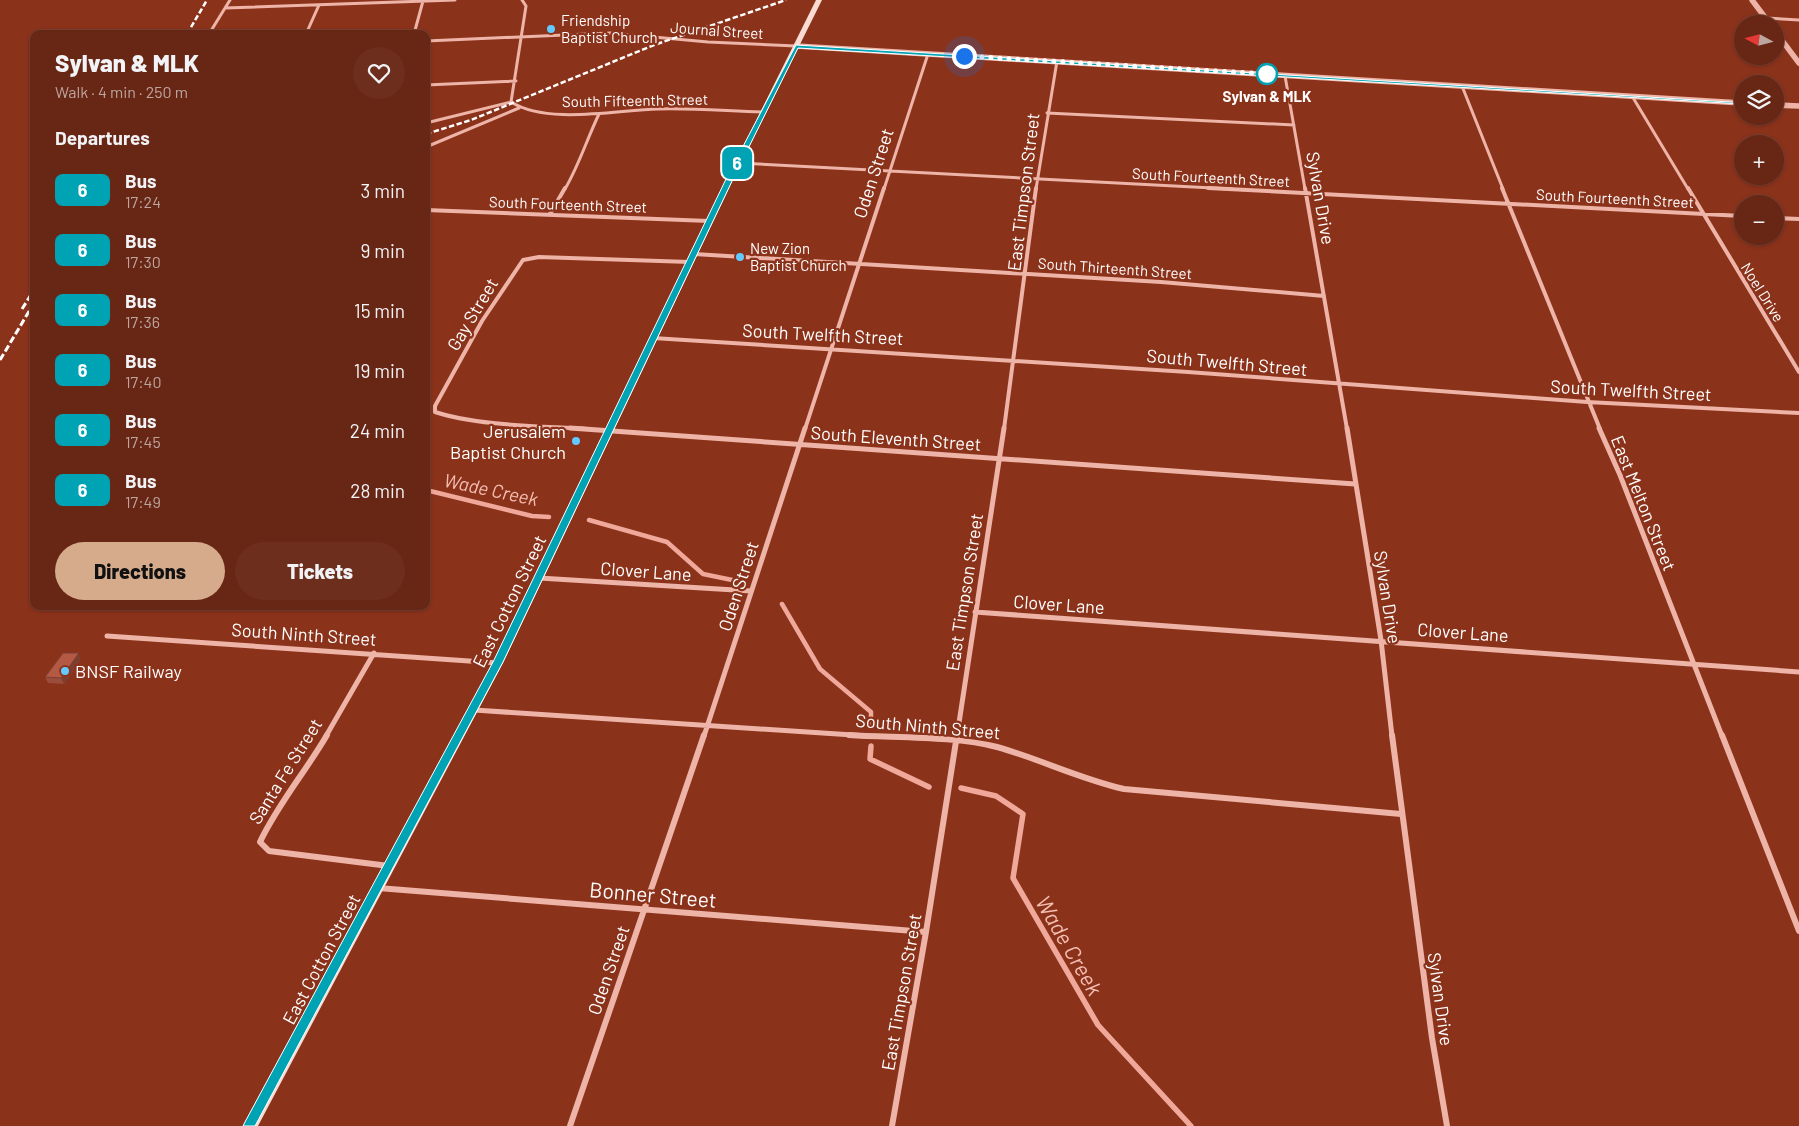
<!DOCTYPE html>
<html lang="en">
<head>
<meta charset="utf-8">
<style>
  body { margin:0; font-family:Barlow,sans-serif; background:#6d2e1d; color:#f1f3f6; height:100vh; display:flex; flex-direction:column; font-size:19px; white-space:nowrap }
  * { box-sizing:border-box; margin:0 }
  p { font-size:16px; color:#bda5a0 }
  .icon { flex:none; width:28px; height:28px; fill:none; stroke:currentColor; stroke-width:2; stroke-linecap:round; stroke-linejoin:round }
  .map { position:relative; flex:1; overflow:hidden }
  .side { position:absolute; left:30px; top:30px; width:400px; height:580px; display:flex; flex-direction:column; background:#682614; border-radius:10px; box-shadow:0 1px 4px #0004,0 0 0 1px #7b4334 }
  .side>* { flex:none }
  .badge { padding:0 10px; border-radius:8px; font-size:18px; line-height:32px }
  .needle { width:32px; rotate:277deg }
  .tools { position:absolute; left:1734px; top:15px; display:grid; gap:10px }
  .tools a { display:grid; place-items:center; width:50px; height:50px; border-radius:50%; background:#682614; box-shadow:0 1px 4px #0004,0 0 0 1px #7b4334; font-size:25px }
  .you { position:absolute; width:25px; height:25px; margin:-12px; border:4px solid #fff; border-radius:50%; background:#1a73e8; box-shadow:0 0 0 8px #1a73e833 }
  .map>.badge { position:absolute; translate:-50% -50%; box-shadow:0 0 0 2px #fff }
  h2 { padding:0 25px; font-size:19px; line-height:45px }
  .round { display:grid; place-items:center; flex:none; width:52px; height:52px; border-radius:26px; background:#6d2e1d }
  .summary { display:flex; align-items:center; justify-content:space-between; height:85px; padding:0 25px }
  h1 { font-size:24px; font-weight:800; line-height:38px }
  .primary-button { display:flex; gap:10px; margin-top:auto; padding:10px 25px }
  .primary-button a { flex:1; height:58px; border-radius:30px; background:#d6ab8b; color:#111; font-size:20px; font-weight:800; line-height:58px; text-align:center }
  .primary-button a+a { background:#6d2e1d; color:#f1f3f6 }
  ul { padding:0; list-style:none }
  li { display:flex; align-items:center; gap:15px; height:60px; padding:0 25px }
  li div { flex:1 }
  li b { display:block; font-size:19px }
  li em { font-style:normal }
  li .badge { min-width:55px; font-weight:700; text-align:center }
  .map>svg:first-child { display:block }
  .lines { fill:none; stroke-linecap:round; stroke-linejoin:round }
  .stream-far1 { stroke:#efa89a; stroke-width:4.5 }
  .stream { stroke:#efa89a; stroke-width:5.5 }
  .minor-far3 { stroke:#edb4a7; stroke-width:3 }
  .minor-far2 { stroke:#edb4a7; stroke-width:4 }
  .minor-far1 { stroke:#edb4a7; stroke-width:5 }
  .minor { stroke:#edb4a7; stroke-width:6 }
  .tertiary { stroke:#edb4a7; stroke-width:5.5 }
  .secondary { fill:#f9dbd3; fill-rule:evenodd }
  .rail-far1 { stroke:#fff; stroke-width:2.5; stroke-dasharray:5.5 2.5; stroke-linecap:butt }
  .rail { stroke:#fff; stroke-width:3; stroke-dasharray:7 3; stroke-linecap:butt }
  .wall { fill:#9a4d3a }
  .shaded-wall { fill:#7d3e30 }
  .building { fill:#b35944; stroke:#7d3e30 }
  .line { fill:#00a3b4; stroke:#fff }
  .walk { stroke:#fff; stroke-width:5; stroke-dasharray:0 9 }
  .poi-dot { fill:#64c9fe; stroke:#8b321b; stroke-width:2 }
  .stop-dot { fill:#fff; stroke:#00a3b4; stroke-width:2.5 }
  .labels { text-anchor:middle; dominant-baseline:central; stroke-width:4.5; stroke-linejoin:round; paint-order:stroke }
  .far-poi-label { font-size:15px; fill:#fff; stroke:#8b321b; text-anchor:start }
  .far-street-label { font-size:15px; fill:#fff; stroke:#8b321b }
  .far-stop-label { font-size:15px; font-weight:bold; fill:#fff; stroke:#8b321b }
  .street-label { font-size:18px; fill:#fff; stroke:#8b321b }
  .poi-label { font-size:18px; fill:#fff; stroke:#8b321b; text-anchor:end }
  .water-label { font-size:19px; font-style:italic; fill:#f4beb3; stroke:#8b321b }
  .near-street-label { font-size:21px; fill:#fff; stroke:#8b321b }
  .near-water-label { font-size:22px; font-style:italic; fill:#f4beb3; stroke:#8b321b }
</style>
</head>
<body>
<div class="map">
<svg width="1799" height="1126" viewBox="0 0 1799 1126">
  <rect width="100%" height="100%" fill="#8b321b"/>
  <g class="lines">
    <!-- stream-far1 -->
    <path class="stream-far1" d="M 426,490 L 532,516 L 549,517
      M 589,520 L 667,542 L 703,574 L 737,581
      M 782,604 L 820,669 L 871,712 L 871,724"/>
    <!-- stream -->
    <path class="stream" d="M 871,746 L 870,759 L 929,787
      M 961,788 L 996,796 L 1023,814 L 1013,878 L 1098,1025 L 1191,1126"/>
    <!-- minor-far3 -->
    <path class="minor-far3" d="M 225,8 L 455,0
      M 1766,18 L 1799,20
      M 209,34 L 230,0
      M 306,34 L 319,5
      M 414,34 L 423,1
      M 426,41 L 610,33 L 708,42 L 796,46
      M 1285,76 L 1305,189
      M 426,85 L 516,81
      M 1462,86 L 1503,189
      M 1632,96 L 1688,189
      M 511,102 C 548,125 616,110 658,109 C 693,108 727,111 762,112
      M 511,102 L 526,6 L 522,0
      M 1047,113 L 1294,125
      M 426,123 L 511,102
      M 426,147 L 519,108
      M 738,163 L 1232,189
      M 565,189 C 579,165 587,139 599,114
      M 884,189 L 928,54
      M 1036,189 L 1057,61"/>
    <!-- minor-far2 -->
    <path class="minor-far2" d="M 1208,188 L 1742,216
      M 1305,188 L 1347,429
      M 1502,188 L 1600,429
      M 1688,188 L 1799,372
      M 426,210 L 709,221
      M 550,214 L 565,188
      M 1775,218 L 1799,219
      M 694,254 L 1161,282 L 1324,296
      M 653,338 L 1188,372 L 1587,402 L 1799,413
      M 587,429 C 542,426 477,426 435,412 L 435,406 L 482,321 L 523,260 L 539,257 L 690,262
      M 805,429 L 884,188
      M 1004,429 L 1036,188"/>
    <!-- minor-far1 -->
    <path class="minor-far1" d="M 570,428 L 1355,484
      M 1347,428 L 1381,640 L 1392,736
      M 1599,428 L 1620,475 L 1722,736
      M 539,578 L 751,591
      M 975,612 L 1799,672
      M 107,636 L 498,663
      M 474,710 L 868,736
      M 326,736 L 374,653
      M 704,736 L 805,428
      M 957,736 L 1004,428"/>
    <!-- minor -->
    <path class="minor" d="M 327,735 C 306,771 278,804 260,842 L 269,851 L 389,866
      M 849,735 C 894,738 955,736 997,747 C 1040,759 1080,779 1124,789 L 1401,814
      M 1392,735 L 1432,1038 L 1447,1126
      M 1722,735 L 1799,931
      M 378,888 L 926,932
      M 570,1126 L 704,735
      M 892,1126 L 926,932 L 957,735"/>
    <!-- tertiary -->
    <path class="tertiary" d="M 1752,0 L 1770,24
      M 1775,31 L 1799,63
      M 796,46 L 1742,103
      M 1775,105 L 1799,106"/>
    <!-- secondary -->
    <path class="secondary" d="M 816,0 L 822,0 L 741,163 L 503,663 L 258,1126 L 243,1126 L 493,663 L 735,163 Z"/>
    <!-- rail-far1 -->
    <path class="rail-far1" d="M 187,34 L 207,0
      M 426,134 L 471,120 L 654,45 L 786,0"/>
    <!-- rail -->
    <path class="rail" d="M 22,309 L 34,290
      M 0,360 L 34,303"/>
  </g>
  <!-- wall -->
  <path class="wall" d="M 81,659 L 64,684 L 48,683 L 45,677 Z"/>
  <!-- shaded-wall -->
  <path class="shaded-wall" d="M 79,653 L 81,659 L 64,684 L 61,678 Z"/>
  <!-- building -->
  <path class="building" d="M 63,653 L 79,653 L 61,678 L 45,677 Z"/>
  <!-- line -->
  <path class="line" d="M 796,45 L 1746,103 L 1742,104 L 798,48 L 734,177 L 503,662 L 255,1126 L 243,1126 L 245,1122 L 493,662 L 727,177 Z"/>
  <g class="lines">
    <!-- walk -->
    <path class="walk" d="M 964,56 L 1267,74"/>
  </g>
  <!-- markers -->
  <g class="poi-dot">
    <circle cx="551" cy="29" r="5"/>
    <circle cx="740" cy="257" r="5"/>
    <circle cx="576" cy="441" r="5"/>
    <circle cx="65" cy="671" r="5"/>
  </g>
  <circle class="stop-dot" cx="1267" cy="74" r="10"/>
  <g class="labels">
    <!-- far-poi labels -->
    <g class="far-poi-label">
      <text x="561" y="20">Friendship<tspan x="561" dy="17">Baptist Church</tspan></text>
      <text x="750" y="248">New Zion<tspan x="750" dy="17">Baptist Church</tspan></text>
    </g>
    <!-- far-street labels -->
    <g class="far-street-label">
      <text transform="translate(717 30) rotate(4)">Journal Street</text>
      <text transform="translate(635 100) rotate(-1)">South Fifteenth Street</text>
      <text transform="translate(1211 177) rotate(3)">South Fourteenth Street</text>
      <text transform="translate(1615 198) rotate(3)">South Fourteenth Street</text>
      <text transform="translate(568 204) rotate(2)">South Fourteenth Street</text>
      <text transform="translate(1115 268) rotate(4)">South Thirteenth Street</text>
      <text transform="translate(1763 292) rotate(58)">Noel Drive</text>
    </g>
    <!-- far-stop labels -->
    <g class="far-stop-label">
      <text x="1267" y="96">Sylvan &amp; MLK</text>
    </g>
    <!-- street labels -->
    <g class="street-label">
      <text transform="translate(873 173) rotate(-72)">Oden Street</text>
      <text transform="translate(1023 192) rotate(-83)">East Timpson Street</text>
      <text transform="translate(1321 198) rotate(80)">Sylvan Drive</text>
      <text transform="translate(472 314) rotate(-59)">Gay Street</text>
      <text transform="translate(823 334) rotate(3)">South Twelfth Street</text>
      <text transform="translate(1227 362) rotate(5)">South Twelfth Street</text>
      <text transform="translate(1631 390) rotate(3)">South Twelfth Street</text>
      <text transform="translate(896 438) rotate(4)">South Eleventh Street</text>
      <text transform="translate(1644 503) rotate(68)">East Melton Street</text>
      <text transform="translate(646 571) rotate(4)">Clover Lane</text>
      <text transform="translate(738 586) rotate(-72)">Oden Street</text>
      <text transform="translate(964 592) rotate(-81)">East Timpson Street</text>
      <text transform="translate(1388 597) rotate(81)">Sylvan Drive</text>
      <text transform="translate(509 601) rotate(-64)">East Cotton Street</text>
      <text transform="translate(1059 604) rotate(4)">Clover Lane</text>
      <text transform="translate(1463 632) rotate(4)">Clover Lane</text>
      <text transform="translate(304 634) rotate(4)">South Ninth Street</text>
      <text transform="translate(928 726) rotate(5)">South Ninth Street</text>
      <text transform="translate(285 771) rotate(-58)">Santa Fe Street</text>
      <text transform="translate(321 959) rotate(-62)">East Cotton Street</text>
      <text transform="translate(608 970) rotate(-71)">Oden Street</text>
      <text transform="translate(901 992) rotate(-80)">East Timpson Street</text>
      <text transform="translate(1441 999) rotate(82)">Sylvan Drive</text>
    </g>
    <!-- poi labels -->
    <g class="poi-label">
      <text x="566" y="431">Jerusalem<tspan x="566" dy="21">Baptist Church</tspan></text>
      <text x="75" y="671" text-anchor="start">BNSF Railway</text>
    </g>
    <!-- water labels -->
    <g class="water-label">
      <text transform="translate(491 489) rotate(12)">Wade Creek</text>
    </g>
    <!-- near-street labels -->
    <g class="near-street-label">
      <text transform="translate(653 894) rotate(5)">Bonner Street</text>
    </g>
    <!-- near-water labels -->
    <g class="near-water-label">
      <text transform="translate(1070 945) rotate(60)">Wade Creek</text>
    </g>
  </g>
</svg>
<div class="tools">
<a><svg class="needle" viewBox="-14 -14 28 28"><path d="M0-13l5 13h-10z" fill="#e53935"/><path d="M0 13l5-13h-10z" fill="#bda5a0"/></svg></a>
<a><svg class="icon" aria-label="layers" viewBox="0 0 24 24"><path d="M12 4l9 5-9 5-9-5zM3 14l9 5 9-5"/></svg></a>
<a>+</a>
<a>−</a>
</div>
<div class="you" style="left:964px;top:56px"></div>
<b class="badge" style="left:737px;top:163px;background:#00a3b4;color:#fff">6</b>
<section class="side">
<div class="summary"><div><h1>Sylvan &amp; MLK</h1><p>Walk · 4 min · 250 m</p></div><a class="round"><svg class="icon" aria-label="heart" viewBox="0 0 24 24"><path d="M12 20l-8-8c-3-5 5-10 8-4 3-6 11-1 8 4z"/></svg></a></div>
<h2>Departures</h2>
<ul>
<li><span class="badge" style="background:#00a3b4;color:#fff">6</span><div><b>Bus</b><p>17:24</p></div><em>3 min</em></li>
<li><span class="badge" style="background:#00a3b4;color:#fff">6</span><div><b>Bus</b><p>17:30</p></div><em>9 min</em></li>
<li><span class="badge" style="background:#00a3b4;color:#fff">6</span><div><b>Bus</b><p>17:36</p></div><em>15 min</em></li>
<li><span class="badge" style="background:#00a3b4;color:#fff">6</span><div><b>Bus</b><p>17:40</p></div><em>19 min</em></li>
<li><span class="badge" style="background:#00a3b4;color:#fff">6</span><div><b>Bus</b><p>17:45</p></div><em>24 min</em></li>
<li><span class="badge" style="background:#00a3b4;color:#fff">6</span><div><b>Bus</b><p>17:49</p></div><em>28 min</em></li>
</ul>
<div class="primary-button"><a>Directions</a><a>Tickets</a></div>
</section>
</div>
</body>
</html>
